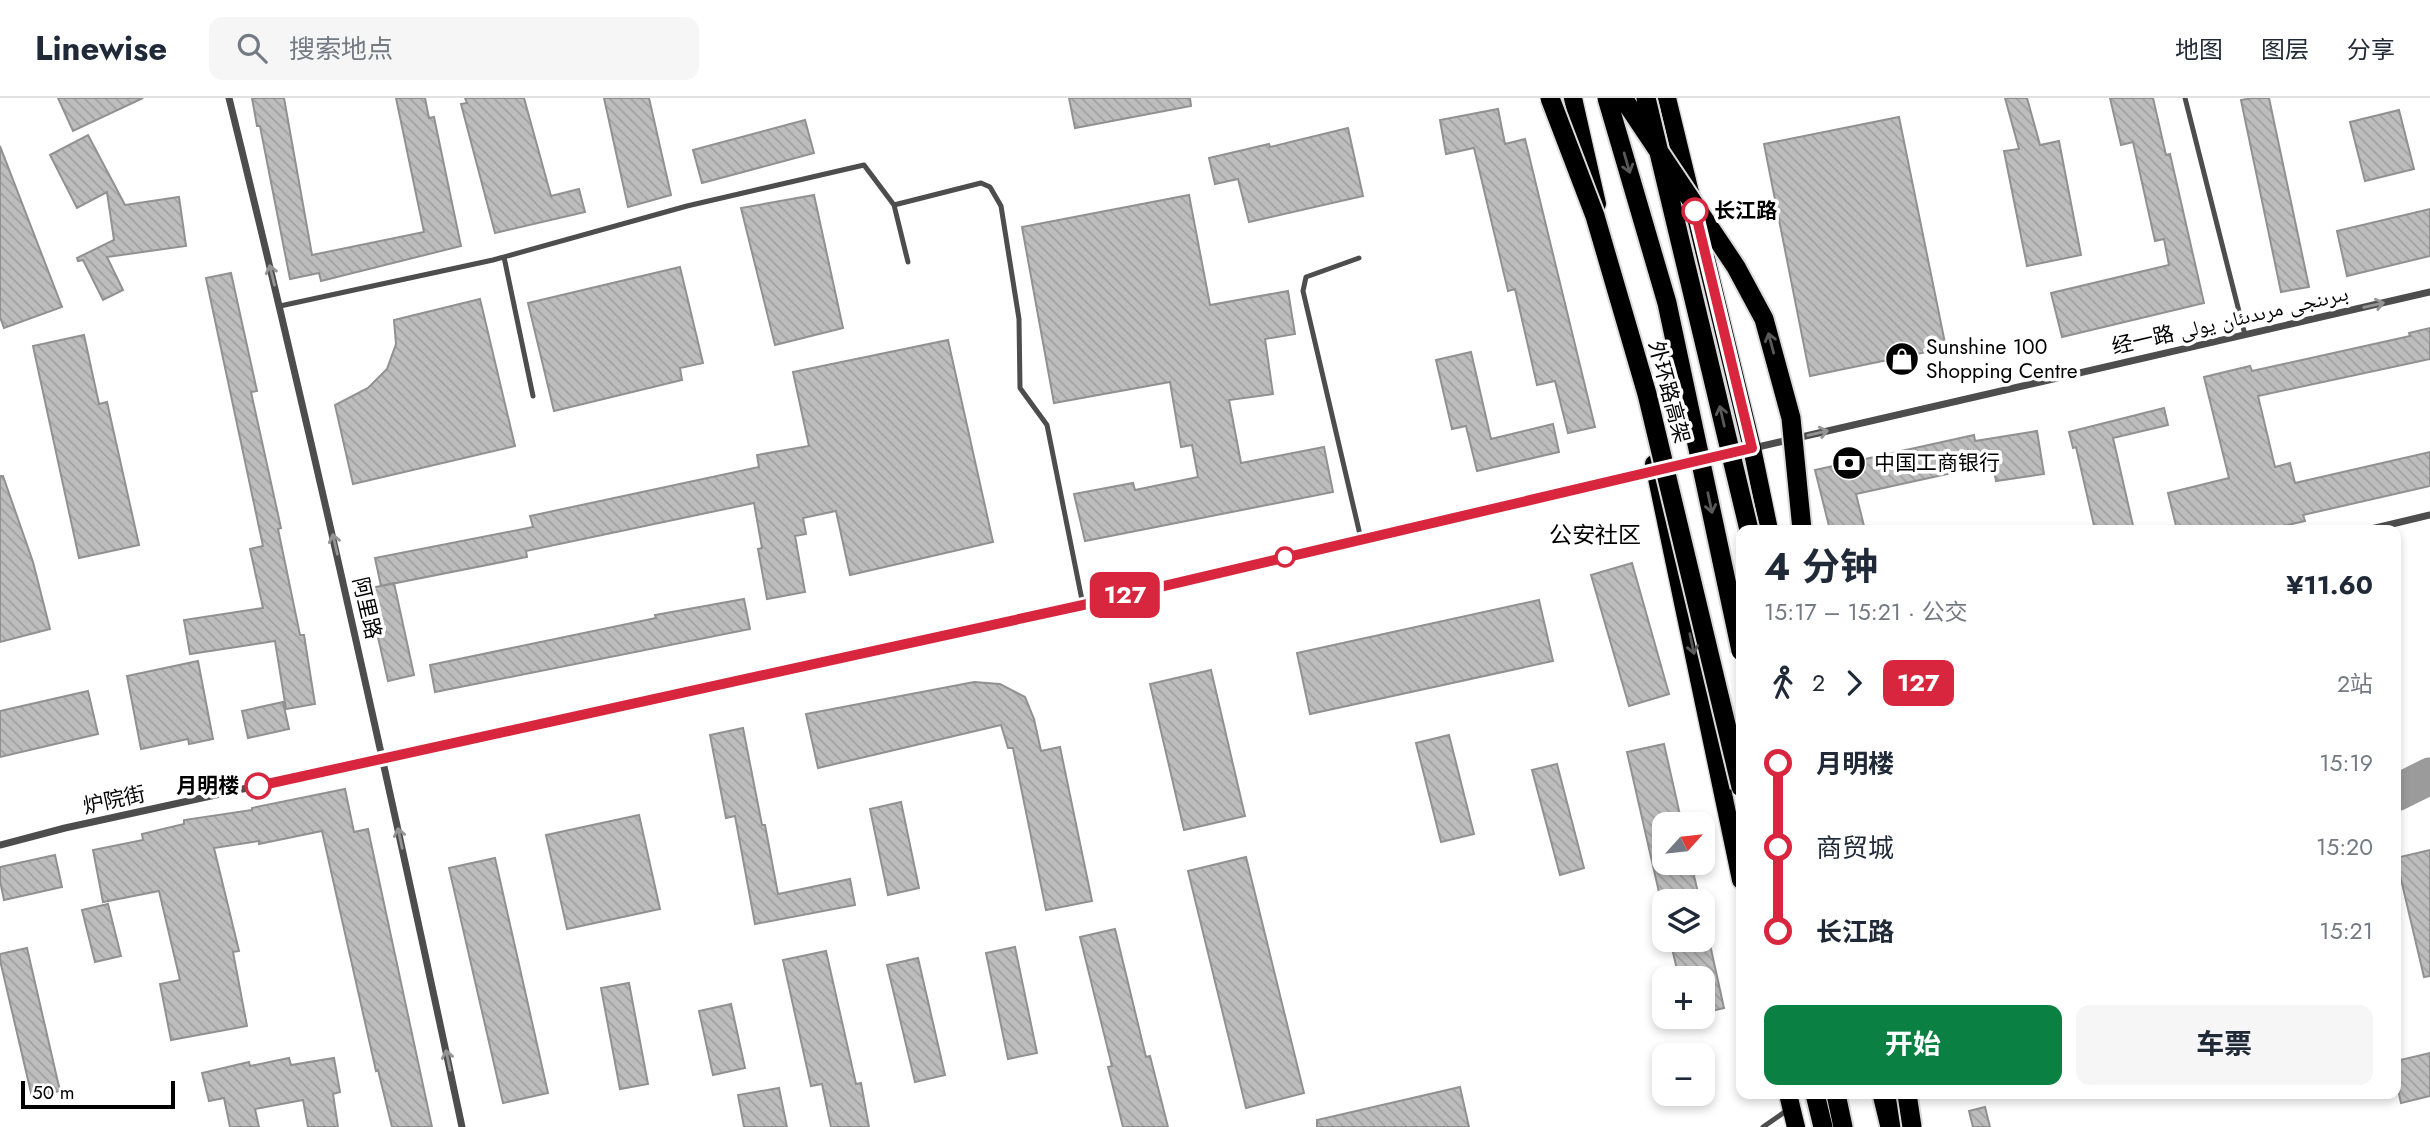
<!DOCTYPE html>
<html lang="zh">
<head>
<meta charset="utf-8">
<style>
  body { margin:0; font-family:Jost,"Noto Naskh Arabic","Noto Sans SC",sans-serif; background:#f6f6f7; color:#1f2937; height:100vh; display:flex; flex-direction:column; font-size:26px; white-space:nowrap }
  * { box-sizing:border-box; margin:0 }
  p { font-size:23px; color:#747a83 }
  .icon { flex:none; width:38px; height:38px; fill:none; stroke:currentColor; stroke-width:2; stroke-linecap:round; stroke-linejoin:round }
  .map { position:relative; flex:1; overflow:hidden }
  .drawer { position:absolute; left:1736px; top:427px; width:665px; height:574px; display:flex; flex-direction:column; background:#fff; border-radius:14px; box-shadow:0 4px 10px #0003 }
  .drawer>* { flex:none }
  .badge { padding:0 14px; border-radius:10px; font-size:24px; line-height:46px }
  .needle { width:46px; rotate:63deg }
  .buttons { position:absolute; left:1652px; top:714px; display:grid; gap:14px }
  .buttons a { display:grid; place-items:center; width:63px; height:63px; border-radius:14px; background:#fff; box-shadow:0 4px 10px #0003; font-size:35px }
  .scale { position:absolute; left:21px; bottom:18px; width:154px; box-sizing:border-box; padding-left:7px; border:4px solid #000; border-top:0; font-size:19px; line-height:24px; white-space:nowrap; color:#000; -webkit-text-stroke:5px #fff; paint-order:stroke }
  .map>.badge { position:absolute; translate:-50% -50%; box-shadow:0 0 0 4px #fff }
  .legs { display:flex; align-items:center; gap:10px; height:77px; padding:0 28px; font-size:23px }
  .legs p { margin-inline-start:auto }
  .head { display:flex; align-items:center; justify-content:space-between; height:119px; padding:0 28px }
  h1 { font-size:38px; font-weight:700; line-height:52px }
  .primary-button { display:flex; gap:14px; margin-top:auto; padding:14px 28px }
  .primary-button a { flex:1; height:80px; border-radius:14px; background:#0b8043; color:#fff; font-size:28px; font-weight:700; line-height:80px; text-align:center }
  .primary-button a+a { background:#f6f6f7; color:#1f2937 }
  ul { padding:0 28px; list-style:none }
  li { display:flex; align-items:center; gap:24px; height:84px; font-size:26px }
  li i { display:grid; place-items:center; width:10px; height:100%; margin:0 9px; background:currentColor }
  li i::after { content:''; width:18px; height:18px; margin:-9px; border:5px solid; border-radius:50%; background:#fff }
  li p { margin-inline-start:auto }
  li:first-child i { background:linear-gradient(#0000 50%,currentColor 0) }
  li:last-child i { background:linear-gradient(currentColor 50%,#0000 0) }
  header { display:flex; align-items:center; gap:42px; box-sizing:border-box; height:98px; padding:0 35px; background:#fff; border-bottom:2px solid #e0e1e3 }
  header strong { font-size:33px }
  nav { display:flex; gap:38px; margin-inline-start:auto; font-size:24px }
  .search { width:490px; height:63px; background:#f6f6f7; display:flex; align-items:center; gap:18px; box-sizing:border-box; padding:0 24px; border-radius:14px; color:#747a83; font-size:26px }
  .map>svg:first-child { display:block }
  .lines { fill:none; stroke-linecap:round; stroke-linejoin:round }
  .river { stroke:#9b9b9b; stroke-width:37 }
  .building { fill:url(#building-back-hatch); stroke:#919191; stroke-width:2 }
  .primary-casing { stroke:#dbdbdb; stroke-width:21 }
  .trunk-casing { stroke:#dbdbdb; stroke-width:23 }
  .service { stroke:#4d4d4d; stroke-width:5 }
  .minor { stroke:#4d4d4d; stroke-width:7 }
  .primary { stroke:#000; stroke-width:18 }
  .trunk { stroke:#000; stroke-width:19 }
  .trunk-bridge-casing { stroke:#dbdbdb; stroke-width:23; stroke-linecap:butt }
  .trunk-bridge { stroke:#000; stroke-width:19 }
  .oneway { stroke:#595959 }
  .oneway2 { stroke:#949494 }
  .line-1-casing { stroke:#fff; stroke-width:16 }
  .line-1 { stroke:#d7263d; stroke-width:10 }
  .stop-1-dot { fill:#fff; stroke:#d7263d; stroke-width:3.5 }
  .labels { text-anchor:middle; dominant-baseline:central; stroke-width:7; stroke-linejoin:round; paint-order:stroke }
  .stop-label { font-size:21px; font-weight:bold; fill:#000; stroke:#fff; text-anchor:start }
  .street-label { font-size:21px; fill:#000; stroke:#fff }
  .poi-label { font-size:21px; fill:#000; stroke:#fff; text-anchor:start }
  .neighbourhood-label { font-size:23px; fill:#000; stroke:#fff }
</style>
</head>
<body>
<header>
<strong>Linewise</strong>
<div class="search"><svg class="icon" aria-label="search" viewBox="0 0 24 24"><circle cx="10" cy="10" r="6"/><path d="M15 15l6 6"/></svg>搜索地点</div>
<nav><a>地图</a><a>图层</a><a>分享</a></nav>
</header>
<div class="map">
<svg width="2430" height="1029" viewBox="0 0 2430 1029">
  <defs>
    <pattern id="building-back-hatch" width="6" height="6" patternUnits="userSpaceOnUse" patternTransform="scale(1.75)"><rect width="6" height="6" fill="#bdbdbd"/><path d="M-1 5l2 2M0 0l6 6M5-1l2 2" fill="none" stroke="#a1a1a1"/></pattern>
  </defs>
  <rect width="100%" height="100%" fill="#fff"/>
  <g class="lines">
    <!-- river -->
    <path class="river" d="M 2396,695 L 2430,678"/>
  </g>
  <!-- building -->
  <path class="building" d="M 58,0 L 143,0 L 73,33 Z
    M 252,0 L 284,0 L 312,157 L 424,134 L 396,0 L 425,0 L 429,20 L 434,19 L 461,148 L 321,183 L 319,175 L 290,181 L 260,28 L 257,28 Z
    M 465,0 L 524,0 L 551,98 L 579,91 L 585,114 L 495,135 L 461,6 L 467,5 Z
    M 604,0 L 649,0 L 671,97 L 628,109 Z
    M 1069,0 L 1190,0 L 1191,8 L 1075,30 Z
    M 2005,0 L 2027,0 L 2040,47 L 2059,43 L 2081,157 L 2027,168 L 2004,53 L 2019,51 Z
    M 2110,0 L 2153,0 L 2166,57 L 2170,56 L 2204,205 L 2062,239 L 2051,195 L 2169,167 L 2164,141 L 2155,143 L 2133,44 L 2121,47 Z
    M 2253,0 L 2269,0 L 2309,189 L 2281,194 L 2241,2 Z
    M 1498,11 L 1505,46 L 1525,41 L 1595,329 L 1568,335 L 1555,283 L 1537,287 L 1515,191 L 1508,193 L 1474,50 L 1446,56 L 1440,22 Z
    M 2399,12 L 2414,71 L 2365,83 L 2350,24 Z
    M 1899,19 L 1946,250 L 1810,278 L 1764,46 Z
    M 805,22 L 814,55 L 702,85 L 693,52 Z
    M 1348,30 L 1363,98 L 1249,124 L 1238,81 L 1215,86 L 1209,60 L 1269,46 L 1270,49 Z
    M 88,37 L 125,107 L 179,99 L 186,148 L 107,159 L 123,192 L 103,202 L 83,162 L 78,163 L 77,160 L 114,142 L 107,94 L 77,110 L 50,57 Z
    M 0,48 L 62,209 L 4,230 L 0,219 Z
    M 814,97 L 843,230 L 775,247 L 741,110 Z
    M 1189,97 L 1210,207 L 1288,193 L 1295,236 L 1265,241 L 1273,296 L 1229,302 L 1241,365 L 1324,349 L 1333,394 L 1085,443 L 1074,396 L 1133,385 L 1135,392 L 1198,379 L 1192,347 L 1181,349 L 1170,284 L 1054,305 L 1022,129 Z
    M 2430,111 L 2430,158 L 2347,178 L 2337,133 Z
    M 680,169 L 703,265 L 680,270 L 682,282 L 554,313 L 528,205 Z
    M 231,175 L 257,293 L 251,294 L 281,430 L 278,431 L 300,537 L 304,537 L 315,606 L 286,611 L 275,543 L 190,556 L 184,522 L 263,510 L 250,451 L 263,448 L 206,180 Z
    M 480,201 L 515,348 L 353,386 L 335,307 L 368,290 L 387,271 L 396,246 L 394,222 Z
    M 2430,230 L 2430,261 L 2258,298 L 2275,369 L 2290,365 L 2295,385 L 2430,354 L 2430,388 L 2303,417 L 2305,423 L 2266,432 L 2177,432 L 2168,395 L 2229,380 L 2204,279 L 2250,268 L 2252,273 L 2410,238 L 2409,235 Z
    M 84,237 L 99,306 L 107,304 L 139,447 L 79,460 L 33,248 Z
    M 948,242 L 993,444 L 850,477 L 836,413 L 803,420 L 806,436 L 795,438 L 805,494 L 767,501 L 758,451 L 762,450 L 754,405 L 526,453 L 527,459 L 381,488 L 375,460 L 533,429 L 530,418 L 759,369 L 757,357 L 809,348 L 793,274 Z
    M 1471,254 L 1491,341 L 1553,326 L 1559,354 L 1477,373 L 1466,328 L 1452,331 L 1436,262 Z
    M 2164,310 L 2168,327 L 2113,340 L 2134,432 L 2095,432 L 2076,349 L 2073,350 L 2069,334 Z
    M 2037,333 L 2044,376 L 1996,383 L 1993,366 L 1856,396 L 1865,432 L 1830,432 L 1815,372 L 1974,337 L 1975,343 Z
    M 0,378 L 3,378 L 33,464 L 50,531 L 0,544 Z
    M 1632,465 L 1669,596 L 1629,608 L 1591,477 Z
    M 394,485 L 414,577 L 388,583 L 367,491 Z
    M 744,501 L 750,531 L 435,594 L 430,567 L 656,520 L 655,517 Z
    M 1539,502 L 1553,563 L 1310,616 L 1297,555 Z
    M 198,563 L 213,641 L 189,646 L 188,641 L 141,651 L 127,578 Z
    M 1211,572 L 1245,718 L 1184,732 L 1150,586 Z
    M 974,584 L 1000,586 L 1025,599 L 1034,621 L 1041,653 L 1060,649 L 1092,803 L 1046,812 L 1013,650 L 1008,650 L 1001,627 L 818,670 L 806,616 Z
    M 88,593 L 98,636 L 0,659 L 0,613 Z
    M 283,604 L 289,631 L 248,640 L 242,613 Z
    M 743,630 L 762,727 L 765,727 L 778,796 L 850,781 L 855,807 L 755,826 L 735,718 L 726,720 L 710,637 Z
    M 1449,637 L 1474,736 L 1441,744 L 1416,645 Z
    M 1664,646 L 1682,726 L 1664,726 L 1664,765 L 1691,765 L 1700,803 L 1661,803 L 1627,654 Z
    M 1557,666 L 1584,770 L 1560,777 L 1532,672 Z
    M 345,691 L 354,734 L 368,731 L 432,1029 L 392,1029 L 378,972 L 376,973 L 322,733 L 259,746 L 259,743 L 214,750 L 239,853 L 233,854 L 247,928 L 171,942 L 160,886 L 180,882 L 159,793 L 103,804 L 93,752 L 143,742 L 142,736 L 184,726 L 184,722 L 252,712 L 252,710 Z
    M 901,704 L 919,790 L 888,797 L 870,711 Z
    M 639,717 L 660,811 L 567,831 L 546,737 Z
    M 2430,752 L 2430,878 L 2424,879 L 2396,760 Z
    M 55,757 L 62,789 L 4,802 L 0,783 L 0,769 Z
    M 1246,759 L 1304,995 L 1246,1010 L 1188,773 Z
    M 495,760 L 548,995 L 503,1005 L 449,770 Z
    M 108,806 L 121,858 L 95,864 L 82,812 Z
    M 1115,831 L 1146,959 L 1150,958 L 1168,1029 L 1123,1029 L 1108,969 L 1112,968 L 1080,839 Z
    M 1670,842 L 1709,842 L 1724,910 L 1703,915 L 1703,880 L 1679,880 Z
    M 1015,849 L 1037,955 L 1008,961 L 986,855 Z
    M 27,850 L 60,993 L 32,999 L 0,862 L 0,856 Z
    M 826,853 L 856,986 L 861,985 L 869,1029 L 831,1029 L 822,986 L 811,988 L 783,862 Z
    M 918,860 L 945,977 L 915,984 L 887,867 Z
    M 629,885 L 648,986 L 620,991 L 601,890 Z
    M 731,906 L 745,970 L 713,977 L 699,913 Z
    M 2430,955 L 2430,998 L 2401,1005 L 2396,983 L 2396,963 Z
    M 289,960 L 291,967 L 334,960 L 340,994 L 333,996 L 338,1029 L 308,1029 L 303,1002 L 255,1011 L 259,1029 L 230,1029 L 224,1000 L 209,1003 L 202,975 L 249,964 L 250,968 Z
    M 1460,989 L 1469,1029 L 1317,1029 L 1317,1022 Z
    M 779,990 L 787,1029 L 744,1029 L 738,997 Z
    M 1985,1009 L 1990,1029 L 1973,1029 L 1969,1013 Z"/>
  <g class="lines">
    <!-- primary casing -->
    <g class="primary-casing">
      <path id="primary" d="M 1573,0 L 1597,106
        M 1667,0 L 1752,350 L 1769,432
        M 1654,366 L 1741,782
        M 1788,996 L 1796,1029
        M 1896,996 L 1904,1029"/>
    </g>
    <!-- trunk casing -->
    <g class="trunk-casing">
      <path id="trunk" d="M 1815,996 L 1823,1029
        M 1836,996 L 1843,1029
        M 1882,996 L 1890,1029"/>
    </g>
    <!-- service -->
    <path class="service" d="M 2185,0 L 2245,237
      M 504,159 L 533,298
      M 1359,160 L 1306,179 L 1303,193 L 1361,441
      M 908,164 L 894,107 L 981,85 L 990,89 L 1001,108 L 1019,221 L 1020,290 L 1047,327 L 1083,507
      M 280,208 L 493,162 L 687,108 L 864,67 L 894,107
      M 1911,999 L 1925,996
      M 1763,1029 L 1789,1011"/>
    <!-- minor -->
    <path class="minor" d="M 229,0 C 313,342 389,685 462,1029
      M 1667,370 L 2430,194
      M 2367,432 L 2430,417
      M 0,747 L 65,730 L 1083,507 L 1655,373"/>
    <!-- primary -->
    <use href="#primary" class="primary"/>
    <!-- trunk -->
    <use href="#trunk" class="trunk"/>
    <!-- trunk-bridge casing -->
    <g class="trunk-bridge-casing">
      <path id="trunk-bridge" d="M 1550,0 L 1595,118 L 1647,296 L 1741,689
        M 1607,0 L 1667,205 L 1741,553
        M 1623,0 L 1736,169 L 1764,221 L 1791,320 L 1802,432
        M 1646,0 L 1749,432
        M 1907,996 L 1912,1029"/>
    </g>
    <!-- trunk-bridge -->
    <use href="#trunk-bridge" class="trunk-bridge"/>
  </g>
  <!-- one-way arrows -->
  <defs><path id="oneway-shaft" d="M-6 0H5M1.5-3L5.5 0L1.5 3" fill="none" stroke-width="1.6" stroke-linecap="round" stroke-linejoin="round" transform="scale(1.75)"/></defs>
  <g class="oneway">
    <use href="#oneway-shaft" transform="translate(1627 65) rotate(74)"/>
    <use href="#oneway-shaft" transform="translate(1771 245) rotate(-105)"/>
    <use href="#oneway-shaft" transform="translate(1722 318) rotate(-103)"/>
    <use href="#oneway-shaft" transform="translate(1710 405) rotate(78)"/>
    <use href="#oneway-shaft" transform="translate(1692 546) rotate(78)"/>
  </g>
  <g class="oneway2">
    <use href="#oneway-shaft" transform="translate(272 177) rotate(-104)"/>
    <use href="#oneway-shaft" transform="translate(2374 207) rotate(-13)"/>
    <use href="#oneway-shaft" transform="translate(1818 335) rotate(-13)"/>
    <use href="#oneway-shaft" transform="translate(335 446) rotate(-103)"/>
    <use href="#oneway-shaft" transform="translate(400 740) rotate(-102)"/>
    <use href="#oneway-shaft" transform="translate(448 962) rotate(-102)"/>
  </g>
  <g class="lines">
    <!-- line-1 casing -->
    <g class="line-1-casing">
      <path id="line-1" d="M 258,688 L 1083,507 L 1752,350 L 1695,113"/>
    </g>
    <!-- line-1 -->
    <use href="#line-1" class="line-1"/>
  </g>
  <!-- icons -->
  <defs>
    <g id="shop-disc" transform="scale(1.75)"><circle r="9.5" fill="#000" stroke="#fff"/><path d="M-5-2.5h2.3a2.7 3.5 0 0 1 5.4 0H5L5.5 6h-11ZM-1.5-2.5h3a1.5 2.3 0 0 0-3 0Z" fill="#fff"/></g>
    <g id="bank-disc" transform="scale(1.75)"><circle r="9.5" fill="#000" stroke="#fff"/><path d="M-6-4H6V4H-6ZM0-2.3a2.3 2.3 0 1 0 0 4.6a2.3 2.3 0 1 0 0-4.6Z" fill="#fff"/></g>
  </defs>
  <g fill-rule="evenodd">
    <use href="#shop-disc" x="1902" y="261"/>
    <use href="#bank-disc" x="1849" y="365"/>
  </g>
  <!-- markers -->
  <g class="stop-1-dot">
    <circle cx="1695" cy="113" r="12"/>
    <circle cx="1285" cy="459" r="9"/>
    <circle cx="258" cy="688" r="12"/>
  </g>
  <g class="labels">
    <!-- stop labels -->
    <g class="stop-label">
      <text x="1714" y="113">长江路</text>
      <text x="239" y="688" text-anchor="end">月明楼</text>
    </g>
    <!-- street labels -->
    <g class="street-label">
      <text transform="translate(2230 222) rotate(-13)">经一路 بىرىنجى مرىدىئان يولى</text>
      <text transform="translate(1669 294) rotate(75)">外环路高架</text>
      <text transform="translate(367 510) rotate(77)">阿里路</text>
      <text transform="translate(114 702) rotate(-12)">炉院街</text>
    </g>
    <!-- poi labels -->
    <g class="poi-label">
      <text x="1926" y="249">Sunshine 100<tspan x="1926" dy="24">Shopping Centre</tspan></text>
      <text x="1874" y="365">中国工商银行</text>
    </g>
    <!-- neighbourhood labels -->
    <g class="neighbourhood-label">
      <text x="1595" y="437">公安社区</text>
    </g>
  </g>
</svg>
<div class="buttons">
<a><svg class="needle" viewBox="-14 -14 28 28"><path d="M0-13l5 13h-10z" fill="#e53935"/><path d="M0 13l5-13h-10z" fill="#747a83"/></svg></a>
<a><svg class="icon" aria-label="layers" viewBox="0 0 24 24"><path d="M12 4l9 5-9 5-9-5zM3 14l9 5 9-5"/></svg></a>
<a>+</a>
<a>−</a>
</div>
<div class="scale">50 m</div>
<b class="badge" style="left:1125px;top:497px;background:#d7263d;color:#fff">127</b>
<section class="drawer">
<div class="head"><div><h1>4 分钟</h1><p>15:17 – 15:21 · 公交</p></div><b>¥11.60</b></div>
<div class="legs"><svg class="icon" aria-label="walk" viewBox="0 0 24 24"><circle cx="13" cy="4" r="2"/><path d="M13 8l-2 6 4 7M11 14l-3 7M7 12l3-4h3l4 4"/></svg>2<svg class="icon" aria-label="forward" viewBox="0 0 24 24"><path d="M9 5l7 7-7 7"/></svg><b class="badge" style="background:#d7263d;color:#fff">127</b><p>2站</p></div>
<ul>
<li><i style="color:#d7263d"></i><b>月明楼</b><p>15:19</p></li>
<li><i style="color:#d7263d"></i><span>商贸城</span><p>15:20</p></li>
<li><i style="color:#d7263d"></i><b>长江路</b><p>15:21</p></li>
</ul>
<div class="primary-button"><a>开始</a><a>车票</a></div>
</section>
</div>
</body>
</html>
